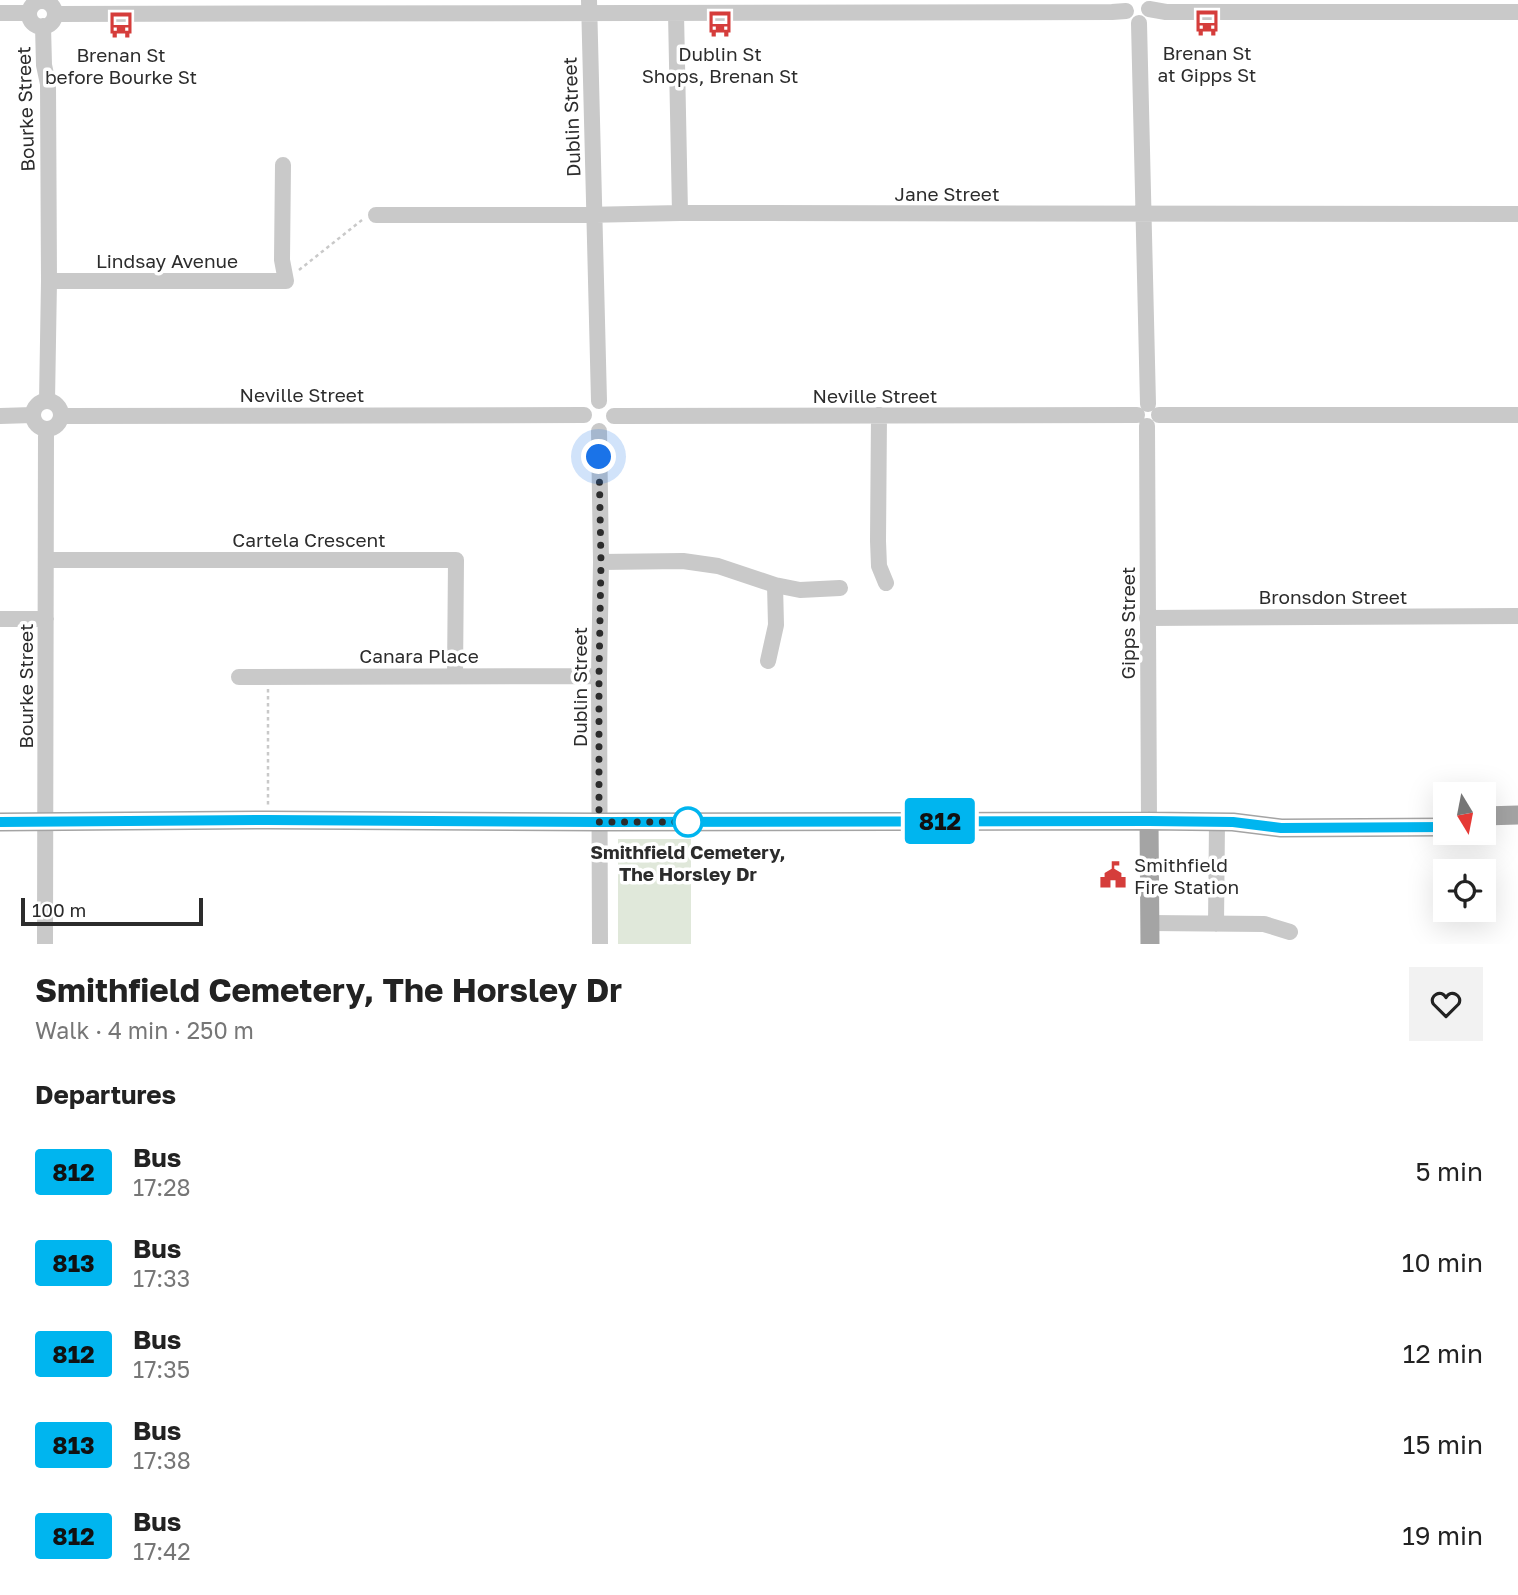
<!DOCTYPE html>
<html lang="en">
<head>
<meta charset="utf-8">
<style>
  body { margin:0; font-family:"Golos Text",sans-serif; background:#f2f2f2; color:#222; height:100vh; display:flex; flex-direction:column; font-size:26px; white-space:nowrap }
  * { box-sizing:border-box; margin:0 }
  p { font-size:23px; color:#767676 }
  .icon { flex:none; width:38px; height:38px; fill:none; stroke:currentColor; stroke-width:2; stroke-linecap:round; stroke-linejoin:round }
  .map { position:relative; height:944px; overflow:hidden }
  .panel { display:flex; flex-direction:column; background:#fff; flex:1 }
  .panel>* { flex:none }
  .badge { padding:0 14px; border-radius:5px; font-size:24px; line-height:46px }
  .needle { width:46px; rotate:170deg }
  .buttons { position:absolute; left:1433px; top:782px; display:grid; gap:14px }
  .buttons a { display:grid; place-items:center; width:63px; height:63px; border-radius:0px; background:#fff; box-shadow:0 7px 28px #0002; font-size:35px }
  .scale { position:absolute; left:21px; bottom:18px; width:182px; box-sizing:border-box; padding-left:7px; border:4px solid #2c2c2c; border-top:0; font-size:19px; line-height:24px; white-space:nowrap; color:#2c2c2c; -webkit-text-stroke:5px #fff; paint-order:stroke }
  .you { position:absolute; width:35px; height:35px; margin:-18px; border:5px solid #fff; border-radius:50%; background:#1a73e8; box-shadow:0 0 0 10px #1a73e833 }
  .map>.badge { position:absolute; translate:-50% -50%; box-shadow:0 0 0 4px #fff }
  h2 { padding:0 35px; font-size:26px; line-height:63px }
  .round { display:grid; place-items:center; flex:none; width:74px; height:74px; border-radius:0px; background:#f2f2f2 }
  .overview { display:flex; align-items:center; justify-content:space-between; height:119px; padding:0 35px }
  h1 { font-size:33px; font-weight:700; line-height:52px }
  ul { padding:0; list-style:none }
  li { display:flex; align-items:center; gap:21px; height:91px; padding:0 35px }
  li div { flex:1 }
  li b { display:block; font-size:26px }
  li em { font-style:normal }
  li .badge { min-width:77px; font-weight:700; text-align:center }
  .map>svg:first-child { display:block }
  .green { fill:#e0e8da }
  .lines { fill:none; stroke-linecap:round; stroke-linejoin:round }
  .path { stroke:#c9c9c9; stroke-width:2.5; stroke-dasharray:3.5 3.5; stroke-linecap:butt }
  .minor { stroke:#c9c9c9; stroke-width:16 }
  .major { stroke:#a4a4a4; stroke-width:19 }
  .line-casing { stroke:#fff; stroke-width:16 }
  .line { stroke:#00b5ef; stroke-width:10 }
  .walk { stroke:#2c2c2c; stroke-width:7; stroke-dasharray:0 12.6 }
  .stop-dot { fill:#fff; stroke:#00b5ef; stroke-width:3.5 }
  .labels { text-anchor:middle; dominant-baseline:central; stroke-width:7; stroke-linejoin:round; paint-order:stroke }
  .poi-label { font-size:19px; fill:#2c2c2c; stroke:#fff }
  .street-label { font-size:19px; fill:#2c2c2c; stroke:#fff }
  .stop-label { font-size:19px; font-weight:bold; fill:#2c2c2c; stroke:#fff }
</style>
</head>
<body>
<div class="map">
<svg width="1518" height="944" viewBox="0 0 1518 944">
  <rect width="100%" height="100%" fill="#fff"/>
  <!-- green -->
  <path class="green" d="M 618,839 L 691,839 L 691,944 L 618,944 Z"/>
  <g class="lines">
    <!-- path -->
    <path class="path" d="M 299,270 L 362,220
      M 268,689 L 268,805"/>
    <!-- minor -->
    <path class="minor" d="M 589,0 L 599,401
      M29 14a13 13 0 1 1 26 0a13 13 0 1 1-26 0Z
      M 1149,9 L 1166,12 L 1518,12
      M 0,13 L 29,13
      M 676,13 L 680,213
      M 55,14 L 1112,12 L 1126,11
      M 1139,23 L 1148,404
      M 43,26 L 44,65 L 48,84 L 49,281 L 47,401
      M 376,215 L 584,215 L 680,213 L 1518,214
      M 49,281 L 286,281 L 282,260 L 283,165
      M33 415a14 14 0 1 1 28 0a14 14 0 1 1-28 0Z
      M 879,415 L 878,541 L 879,566 L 886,583
      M 1159,415 L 1518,415
      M 0,416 L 33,415
      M 62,416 L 584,415
      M 614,416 L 1137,415
      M 1147,426 L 1149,821
      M 599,431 L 601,562 L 599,676 L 600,944
      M 47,560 L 456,560 L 455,676
      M 601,562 L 683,561 L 718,566 L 775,585 L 800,590 L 840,588
      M 1147,618 L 1518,616
      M 0,619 L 46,619
      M 768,661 L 776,625 L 775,585
      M 239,677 L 599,676
      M 1150,923 L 1264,924 L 1290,932
      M 1216,924 L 1217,822
      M 45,944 L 46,429"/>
    <!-- major -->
    <path class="major" d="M 1484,816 L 1518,815
      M 1149,821 L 1150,944
      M 0,822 L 268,820 L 599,822 L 1149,821 L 1233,822 L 1281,828 L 1446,827"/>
  </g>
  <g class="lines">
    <!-- line casing -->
    <g class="line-casing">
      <path id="line" d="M 0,822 L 268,820 L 599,822 L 1149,821 L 1233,822 L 1281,828 L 1446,827"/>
    </g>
    <!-- line -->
    <use href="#line" class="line"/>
    <!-- walk -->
    <path class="walk" d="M 599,457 L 601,562 L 599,676 L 599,822 L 688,822"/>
  </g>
  <!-- icons -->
  <defs>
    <g id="bus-bare" transform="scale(2.1)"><path d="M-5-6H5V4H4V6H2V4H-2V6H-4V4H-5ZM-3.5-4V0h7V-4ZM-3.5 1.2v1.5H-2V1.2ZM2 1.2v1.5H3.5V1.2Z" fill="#d53d3b" stroke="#fff" stroke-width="2.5" paint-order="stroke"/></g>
    <g id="civic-bare" transform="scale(2.1)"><path d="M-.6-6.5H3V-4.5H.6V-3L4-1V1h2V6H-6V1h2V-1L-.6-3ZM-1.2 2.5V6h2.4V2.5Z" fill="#d53d3b" stroke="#fff" stroke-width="2.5" paint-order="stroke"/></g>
  </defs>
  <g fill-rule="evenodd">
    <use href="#bus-bare" x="1207" y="23"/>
    <use href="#bus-bare" x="720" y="24"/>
    <use href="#bus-bare" x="121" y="25"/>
    <use href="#civic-bare" x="1113" y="875"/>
  </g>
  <!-- markers -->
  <circle class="stop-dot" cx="688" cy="822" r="14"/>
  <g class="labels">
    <!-- poi labels -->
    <g class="poi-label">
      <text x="1207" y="52">Brenan St<tspan x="1207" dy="22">at Gipps St</tspan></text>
      <text x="720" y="53">Dublin St<tspan x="720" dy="22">Shops, Brenan St</tspan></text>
      <text x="121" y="54">Brenan St<tspan x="121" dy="22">before Bourke St</tspan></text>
      <text x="1134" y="864" text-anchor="start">Smithfield<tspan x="1134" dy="22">Fire Station</tspan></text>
    </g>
    <!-- street labels -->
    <g class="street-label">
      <text transform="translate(25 109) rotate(-92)">Bourke Street</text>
      <text transform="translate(571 117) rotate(-92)">Dublin Street</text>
      <text x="947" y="193">Jane Street</text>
      <text x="167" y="260">Lindsay Avenue</text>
      <text x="302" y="394">Neville Street</text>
      <text x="875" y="395">Neville Street</text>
      <text x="309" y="539">Cartela Crescent</text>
      <text x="1333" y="596">Bronsdon Street</text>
      <text transform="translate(1127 623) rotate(-90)">Gipps Street</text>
      <text x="419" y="655">Canara Place</text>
      <text transform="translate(25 686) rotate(-90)">Bourke Street</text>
      <text transform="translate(579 687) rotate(-90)">Dublin Street</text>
    </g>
    <!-- stop labels -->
    <g class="stop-label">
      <text x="688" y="851">Smithfield Cemetery,<tspan x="688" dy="22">The Horsley Dr</tspan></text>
    </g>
  </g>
</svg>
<div class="buttons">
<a><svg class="needle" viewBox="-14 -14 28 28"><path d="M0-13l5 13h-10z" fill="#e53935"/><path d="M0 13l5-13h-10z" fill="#767676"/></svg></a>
<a><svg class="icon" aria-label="locate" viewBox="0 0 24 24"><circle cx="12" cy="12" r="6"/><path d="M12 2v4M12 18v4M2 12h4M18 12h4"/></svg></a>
</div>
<div class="scale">100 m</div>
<div class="you" style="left:599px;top:457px"></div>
<b class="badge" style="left:940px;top:821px;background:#00b5ef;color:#111">812</b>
</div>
<section class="panel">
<div class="overview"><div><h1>Smithfield Cemetery, The Horsley Dr</h1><p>Walk · 4 min · 250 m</p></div><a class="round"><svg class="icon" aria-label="heart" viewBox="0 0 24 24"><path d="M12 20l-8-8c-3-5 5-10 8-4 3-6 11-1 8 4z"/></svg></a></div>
<h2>Departures</h2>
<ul>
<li><span class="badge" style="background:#00b5ef;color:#111">812</span><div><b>Bus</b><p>17:28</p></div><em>5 min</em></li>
<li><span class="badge" style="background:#00b5ef;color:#111">813</span><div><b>Bus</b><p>17:33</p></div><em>10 min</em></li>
<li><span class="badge" style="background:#00b5ef;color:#111">812</span><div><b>Bus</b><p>17:35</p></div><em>12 min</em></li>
<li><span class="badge" style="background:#00b5ef;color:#111">813</span><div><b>Bus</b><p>17:38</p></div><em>15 min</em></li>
<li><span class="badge" style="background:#00b5ef;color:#111">812</span><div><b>Bus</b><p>17:42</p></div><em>19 min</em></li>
</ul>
</section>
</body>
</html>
